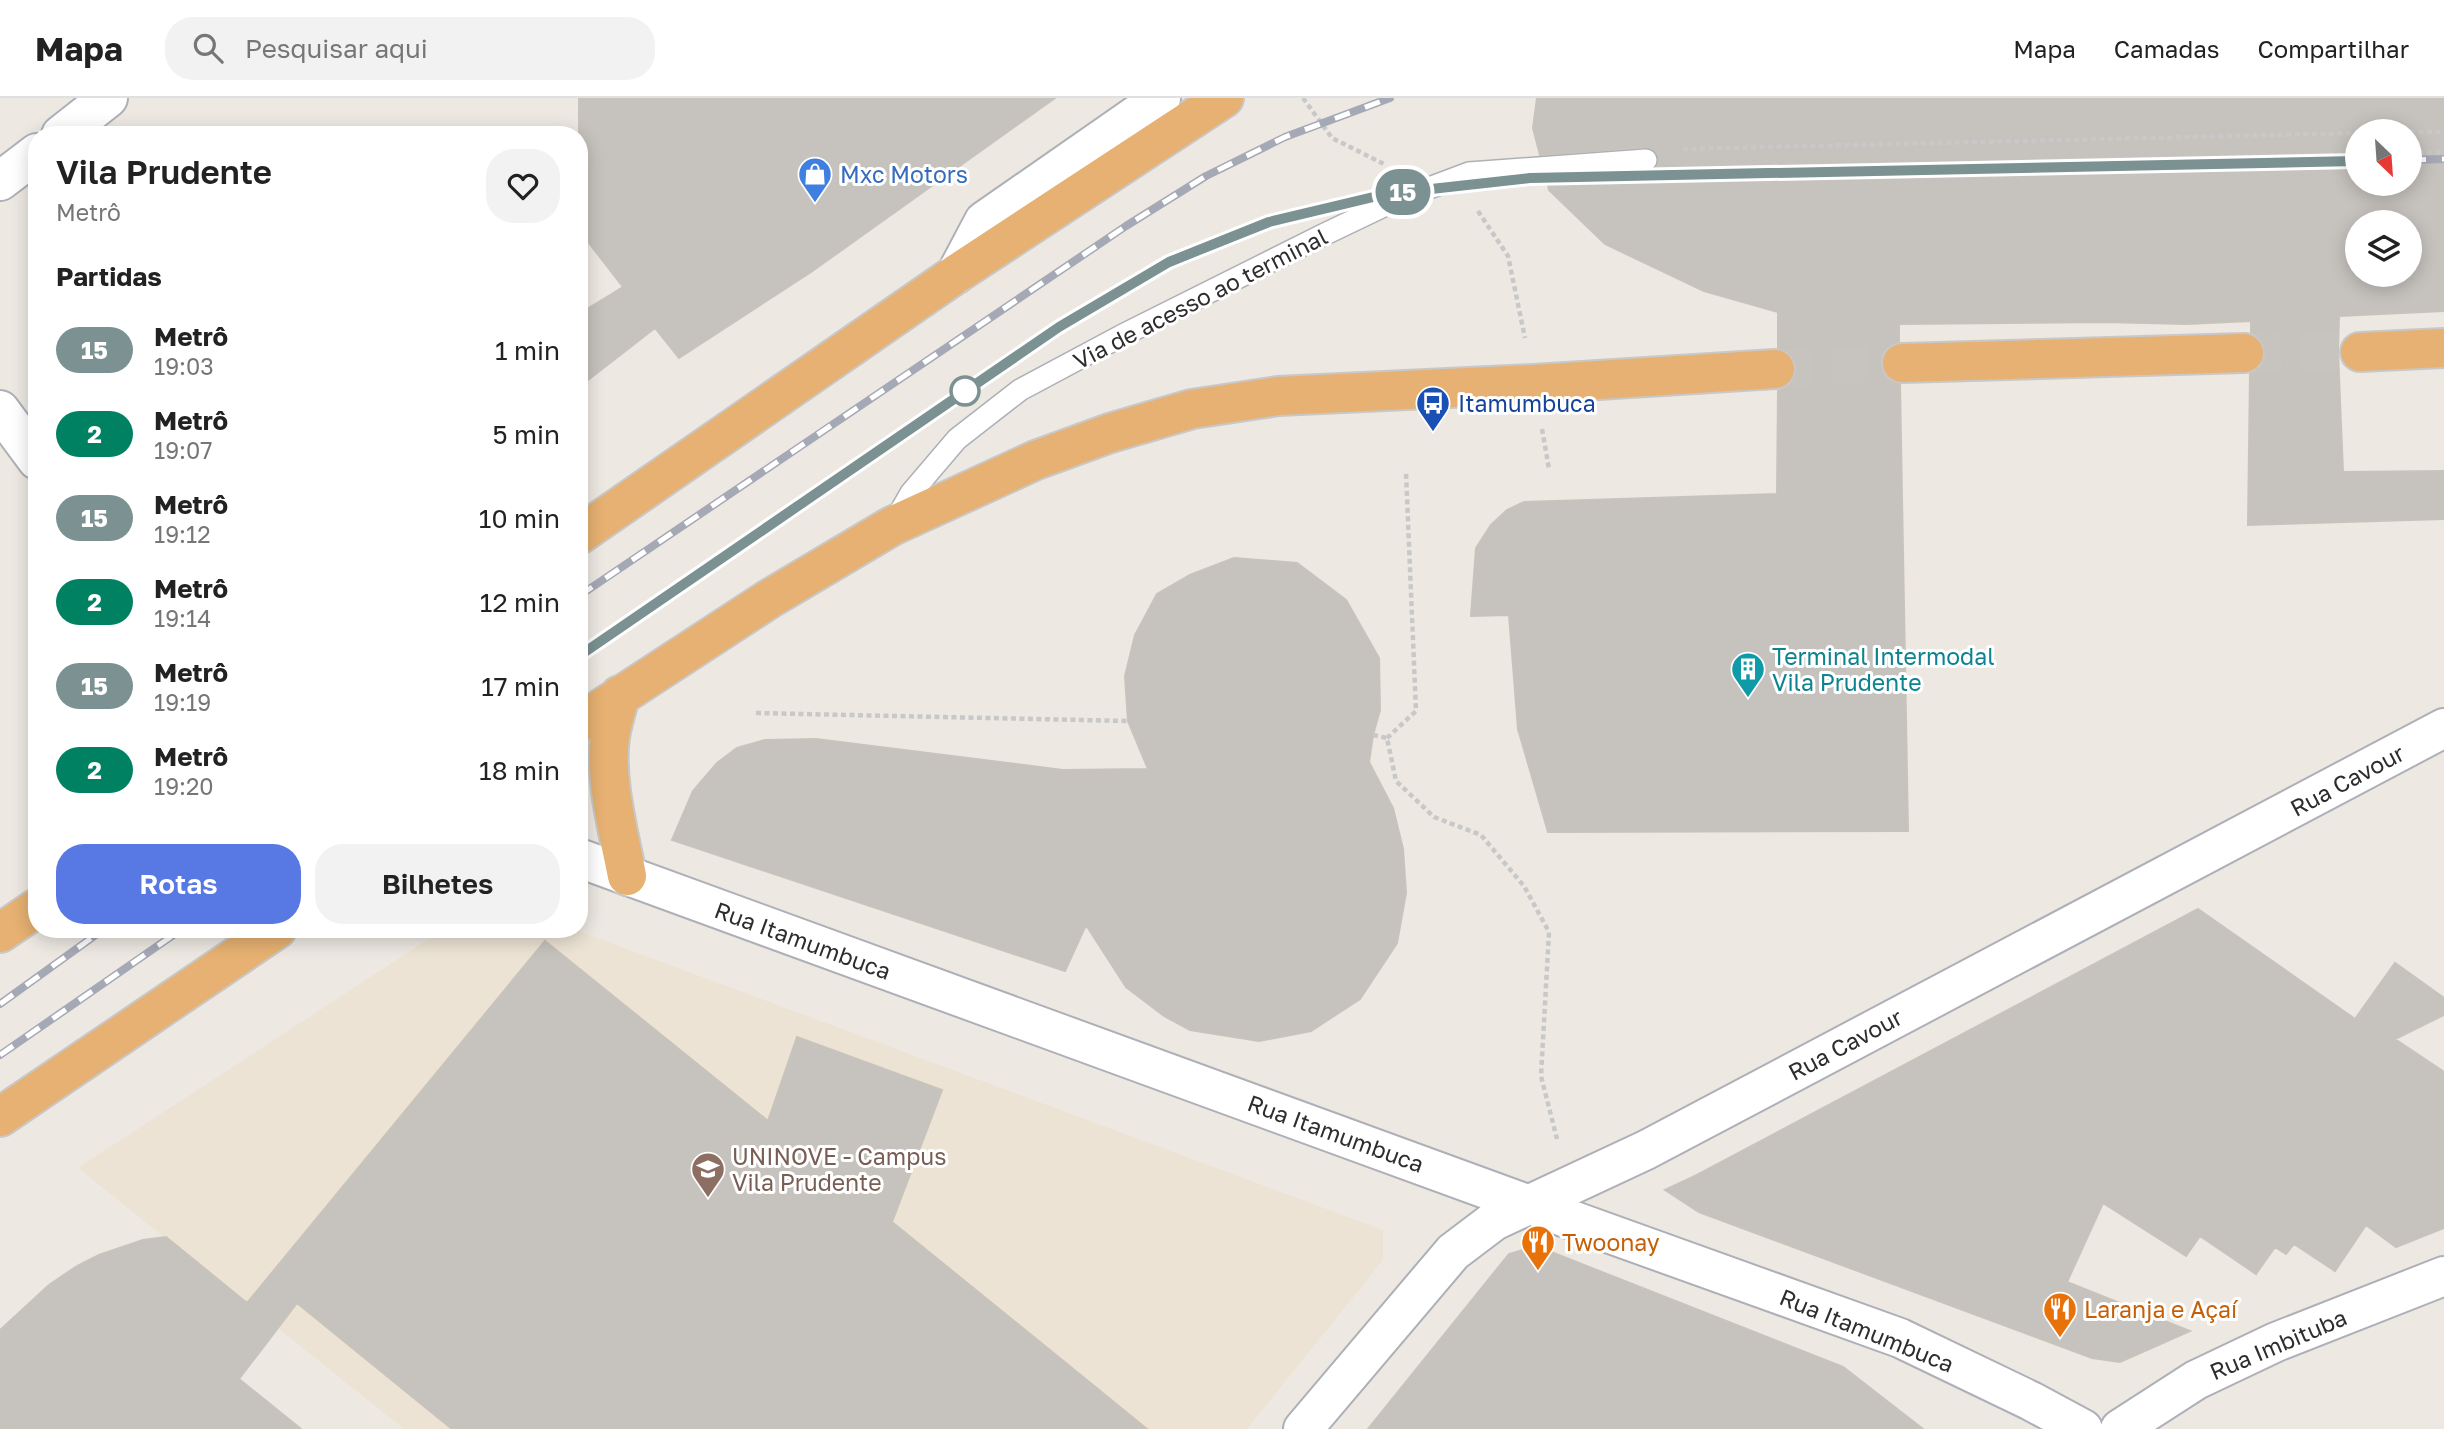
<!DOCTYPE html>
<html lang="pt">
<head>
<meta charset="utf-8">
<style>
  body { margin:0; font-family:"Golos Text",sans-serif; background:#f2f2f2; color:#222; height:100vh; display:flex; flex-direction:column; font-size:26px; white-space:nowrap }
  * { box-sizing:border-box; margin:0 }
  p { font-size:23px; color:#767676 }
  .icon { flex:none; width:38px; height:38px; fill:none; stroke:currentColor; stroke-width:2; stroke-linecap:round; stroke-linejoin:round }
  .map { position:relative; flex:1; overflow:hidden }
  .side { position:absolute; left:28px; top:28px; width:560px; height:812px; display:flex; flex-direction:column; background:#fff; border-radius:28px; box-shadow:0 4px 18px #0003 }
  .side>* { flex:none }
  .badge { padding:0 14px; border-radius:23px; font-size:24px; line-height:46px }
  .needle { width:46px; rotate:155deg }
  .buttons { position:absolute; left:2345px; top:21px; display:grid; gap:14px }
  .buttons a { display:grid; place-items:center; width:77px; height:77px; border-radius:50%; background:#fff; box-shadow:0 4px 18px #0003; font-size:35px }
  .map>.badge { position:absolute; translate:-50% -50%; box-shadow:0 0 0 4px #fff }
  h2 { padding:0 28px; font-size:26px; line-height:63px }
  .round { display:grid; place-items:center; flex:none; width:74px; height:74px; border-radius:28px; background:#f2f2f2 }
  .headline { display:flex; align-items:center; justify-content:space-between; height:119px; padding:0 28px }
  h1 { font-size:33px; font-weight:600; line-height:52px }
  .primary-button { display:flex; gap:14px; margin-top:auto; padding:14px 28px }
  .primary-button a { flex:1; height:80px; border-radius:28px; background:#5878e4; color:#fff; font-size:28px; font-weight:600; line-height:80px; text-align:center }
  .primary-button a+a { background:#f2f2f2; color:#222 }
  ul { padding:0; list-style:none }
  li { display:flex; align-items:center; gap:21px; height:84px; padding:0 28px }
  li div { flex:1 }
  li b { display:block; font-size:26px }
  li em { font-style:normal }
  li .badge { min-width:77px; font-weight:700; text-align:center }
  header { display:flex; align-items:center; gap:42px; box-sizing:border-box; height:98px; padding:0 35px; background:#fff; border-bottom:2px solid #e0e0e0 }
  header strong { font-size:33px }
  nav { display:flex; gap:38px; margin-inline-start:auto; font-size:24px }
  .search { width:490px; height:63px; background:#f2f2f2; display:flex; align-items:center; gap:18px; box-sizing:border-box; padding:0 24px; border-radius:28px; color:#767676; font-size:26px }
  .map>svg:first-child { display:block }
  .education { fill:#ece3d4 }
  .building { fill:#c6c2bd; stroke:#c8c3bb; stroke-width:2; fill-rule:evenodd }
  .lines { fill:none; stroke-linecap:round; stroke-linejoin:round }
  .trunk-tunnel { stroke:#c7c3be; stroke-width:38; stroke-dasharray:38 19; stroke-linecap:butt }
  .service-casing { stroke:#aeb0b7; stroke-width:24 }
  .minor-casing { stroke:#aeb0b7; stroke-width:42 }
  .tertiary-casing { stroke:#aeb0b7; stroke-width:42 }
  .trunk-casing { stroke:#c8c8c8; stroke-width:42 }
  .path { stroke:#c8c8c8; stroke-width:4.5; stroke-dasharray:5 3.5; stroke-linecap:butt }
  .service { stroke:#fff; stroke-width:21 }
  .minor { stroke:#fff; stroke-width:38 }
  .tertiary { stroke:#fff; stroke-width:38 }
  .trunk { stroke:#e6b172; stroke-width:38 }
  .rail-casing { stroke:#a5a8b5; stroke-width:8 }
  .rail { stroke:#fff; stroke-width:5; stroke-dasharray:16; stroke-linecap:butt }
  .line-casing { stroke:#fff; stroke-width:16 }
  .line { stroke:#7b9192; stroke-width:10 }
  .stop-dot { fill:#fff; stroke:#7b9192; stroke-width:3.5 }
  .labels { text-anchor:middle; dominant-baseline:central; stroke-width:6; stroke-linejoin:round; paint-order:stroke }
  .shop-label { font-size:23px; fill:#366cbe; stroke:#fff; text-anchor:start }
  .street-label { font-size:23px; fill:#2d2d2d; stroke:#fff }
  .transit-label { font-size:23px; fill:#164399; stroke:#fff; text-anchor:start }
  .culture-label { font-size:23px; fill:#0d838f; stroke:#fff; text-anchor:start }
  .education-label { font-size:23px; fill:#785e54; stroke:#fff; text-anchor:start }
  .food-label { font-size:23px; fill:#c56008; stroke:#fff; text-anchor:start }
</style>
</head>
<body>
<header>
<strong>Mapa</strong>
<div class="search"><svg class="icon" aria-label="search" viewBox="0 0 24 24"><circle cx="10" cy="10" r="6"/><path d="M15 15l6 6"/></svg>Pesquisar aqui</div>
<nav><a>Mapa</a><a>Camadas</a><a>Compartilhar</a></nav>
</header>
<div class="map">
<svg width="2444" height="1331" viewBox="0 0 2444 1331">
  <rect width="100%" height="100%" fill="#ede8e2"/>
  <!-- education -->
  <path class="education" d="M 444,831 L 573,831 L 1383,1132 L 1383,1162 L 1247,1331 L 404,1331 L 78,1070 Z"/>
  <!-- building -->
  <path class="building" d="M 579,0 L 1055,0 L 811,174 L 679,260 L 655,230 L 579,289 L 579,216 L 623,189 L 579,132 Z
    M 1537,0 L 2444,0 L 2444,213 L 2339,218 L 2338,254 L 2343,374 L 2444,373 L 2444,421 L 2248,427 L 2250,275 L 2256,273 L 2263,266 L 2266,255 L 2262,243 L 2251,235 L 2251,223 L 2187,226 L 2103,224 L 1899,226 L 1899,244 L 1890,247 L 1883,254 L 1880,265 L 1884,277 L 1891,284 L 1900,286 L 1908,733 L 1548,734 L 1518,631 L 1509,517 L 1471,518 L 1476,450 L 1491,427 L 1507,412 L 1524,404 L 1777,396 L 1778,293 L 1788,289 L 1794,281 L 1797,270 L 1793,258 L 1785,252 L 1778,250 L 1778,214 L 1704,193 L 1605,146 L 1549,92 L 1547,82 L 1648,75 L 1657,68 L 1659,60 L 1652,51 L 1645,49 L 1540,57 L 1533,30 ZM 2357,33 L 2410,33 L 2410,86 L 2357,86 ZM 2357,124 L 2410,124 L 2410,177 L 2357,177 Z
    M 1234,460 L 1297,465 L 1346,502 L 1379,560 L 1380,612 L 1373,637 L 1369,664 L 1393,710 L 1403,751 L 1406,795 L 1397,845 L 1360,901 L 1311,933 L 1259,943 L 1190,932 L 1164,918 L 1126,889 L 1086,827 L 1065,873 L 672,742 L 693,693 L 717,665 L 737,650 L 765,642 L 816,641 L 1063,672 L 1148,671 L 1128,623 L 1125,578 L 1135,537 L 1157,496 L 1190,477 Z
    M 2198,811 L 2355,921 L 2395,865 L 2444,900 L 2444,917 L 2395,941 L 2444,974 L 2444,1130 L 2396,1149 L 2366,1127 L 2335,1173 L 2294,1146 L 2286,1156 L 2275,1149 L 2256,1176 L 2200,1138 L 2186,1158 L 2103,1105 L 2067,1184 L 2190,1233 L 2120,1264 L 2092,1260 L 1699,1114 L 1665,1092 L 1697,1077 Z
    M 545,843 L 768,1023 L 797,939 L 942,992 L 892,1124 L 1147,1331 L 452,1331 L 297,1205 L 239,1281 L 301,1331 L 0,1331 L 0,1232 L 49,1187 L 77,1168 L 99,1157 L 143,1142 L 166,1139 L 247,1205 Z
    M 1536,1148 L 1843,1269 L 1923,1331 L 1368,1331 L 1509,1156 Z"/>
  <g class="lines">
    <!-- trunk-tunnel -->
    <path class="trunk-tunnel" d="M 2244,255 L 2360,254
      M 1775,271 L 1902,265"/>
    <!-- service casing -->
    <g class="service-casing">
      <path id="service" d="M 895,423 L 911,395 L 957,341 L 1020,292 L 1121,238 L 1323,137 L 1392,104 L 1469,75 L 1646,62"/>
    </g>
    <!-- minor casing -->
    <g class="minor-casing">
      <path id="minor" d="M 61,37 L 108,0
        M 0,83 L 37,55
        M 956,176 L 984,123 L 1161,0
        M 1527,1106 L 1900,1240 L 2031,1303 L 2083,1331
        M 2120,1331 L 2196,1282 L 2276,1244 L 2444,1178"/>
    </g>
    <!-- tertiary casing -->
    <g class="tertiary-casing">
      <path id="tertiary" d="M 0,312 L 37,362
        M 579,760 L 1527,1106
        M 1303,1331 L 1453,1154 L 1494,1123 L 1646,1052 L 2444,630"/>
    </g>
    <!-- trunk casing -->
    <g class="trunk-casing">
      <path id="trunk" d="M 2360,254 L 2444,250
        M 1902,265 L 2244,255
        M 579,437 L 956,176 L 1224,0
        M 620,597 C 617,611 612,625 610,639 C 604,681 619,736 627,778
        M 579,625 L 769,501 L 892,428 L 1036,362 L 1110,335 L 1192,311 L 1278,298 L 1534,286 L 1775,271
        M 0,835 L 37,810
        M 0,1019 L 277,831"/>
    </g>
    <!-- path -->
    <path class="path" d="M 1303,0 L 1332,40 L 1384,66
      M 2410,34 L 2444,34
      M 1683,51 L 2357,35
      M 2410,55 L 2444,54
      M 1683,72 L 2357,56
      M 1478,113 L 1508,158 L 1525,240
      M 1542,331 L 1549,371
      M 756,615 L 1128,623
      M 1373,637 L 1387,640 L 1396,683 L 1434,719 L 1481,737 L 1524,788 L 1549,834 L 1541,978 L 1557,1041
      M 1387,640 L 1416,613 L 1406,375"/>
    <!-- service -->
    <use href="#service" class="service"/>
    <!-- minor -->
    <use href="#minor" class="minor"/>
    <!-- tertiary -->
    <use href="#tertiary" class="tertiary"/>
    <!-- trunk -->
    <use href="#trunk" class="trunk"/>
    <!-- rail casing -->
    <g class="rail-casing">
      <path id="rail" d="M 2410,62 L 2444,61
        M 579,498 L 1126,128 L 1206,78 L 1285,39 L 1390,0
        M 579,558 L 1058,229 L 1169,164 L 1269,124 L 1386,96 L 1530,80 L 2357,63
        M 0,906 L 104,831
        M 0,957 L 182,831"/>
    </g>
    <!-- rail -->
    <use href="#rail" class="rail"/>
  </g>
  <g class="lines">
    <!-- line casing -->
    <g class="line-casing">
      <path id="line" d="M 579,558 L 1059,229 L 1169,164 L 1269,124 L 1386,96 L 1530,80 L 2357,63"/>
    </g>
    <!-- line -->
    <use href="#line" class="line"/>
  </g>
  <!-- icons -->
  <defs>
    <g id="shop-pin" transform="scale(1.75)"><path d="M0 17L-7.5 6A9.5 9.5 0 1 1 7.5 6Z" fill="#3f7fe0" stroke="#fff"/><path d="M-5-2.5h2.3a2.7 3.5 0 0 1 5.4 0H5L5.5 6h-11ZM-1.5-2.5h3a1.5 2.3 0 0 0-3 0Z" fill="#fff"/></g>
    <g id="bus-pin" transform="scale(1.75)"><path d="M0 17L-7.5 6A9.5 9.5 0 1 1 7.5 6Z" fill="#1a4fb4" stroke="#fff"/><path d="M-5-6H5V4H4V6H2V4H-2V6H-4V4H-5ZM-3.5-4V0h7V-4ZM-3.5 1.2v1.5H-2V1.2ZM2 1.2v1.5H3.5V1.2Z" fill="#fff"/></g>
    <g id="building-pin" transform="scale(1.75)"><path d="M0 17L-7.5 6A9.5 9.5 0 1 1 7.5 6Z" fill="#0f9aa8" stroke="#fff"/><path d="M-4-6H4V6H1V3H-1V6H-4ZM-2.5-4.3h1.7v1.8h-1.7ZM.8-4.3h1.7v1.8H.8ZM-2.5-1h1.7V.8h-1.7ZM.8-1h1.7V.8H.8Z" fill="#fff"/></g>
    <g id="university-pin" transform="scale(1.75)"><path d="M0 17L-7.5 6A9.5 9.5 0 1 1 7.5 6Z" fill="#8d6e63" stroke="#fff"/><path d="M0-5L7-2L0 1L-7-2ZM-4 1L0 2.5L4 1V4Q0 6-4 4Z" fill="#fff"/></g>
    <g id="restaurant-pin" transform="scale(1.75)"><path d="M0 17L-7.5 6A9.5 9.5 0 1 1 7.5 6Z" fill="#e8710a" stroke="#fff"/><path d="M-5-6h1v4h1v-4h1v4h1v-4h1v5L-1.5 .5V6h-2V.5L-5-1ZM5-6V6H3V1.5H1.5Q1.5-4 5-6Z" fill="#fff"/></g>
  </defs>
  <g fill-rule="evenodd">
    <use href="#shop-pin" x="815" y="76"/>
    <use href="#bus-pin" x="1433" y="305"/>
    <use href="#building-pin" x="1748" y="571"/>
    <use href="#university-pin" x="708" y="1071"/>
    <use href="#restaurant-pin" x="1538" y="1144"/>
    <use href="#restaurant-pin" x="2060" y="1211"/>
  </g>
  <!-- markers -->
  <circle class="stop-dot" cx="965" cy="293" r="14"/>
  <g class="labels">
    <!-- shop labels -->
    <g class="shop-label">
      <text x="840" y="76">Mxc Motors</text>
    </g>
    <!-- street labels -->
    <g class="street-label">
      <text transform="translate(1200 200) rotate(-27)">Via de acesso ao terminal</text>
      <text transform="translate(2347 682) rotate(-28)">Rua Cavour</text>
      <text transform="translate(803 842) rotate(20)">Rua Itamumbuca</text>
      <text transform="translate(1845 946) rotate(-28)">Rua Cavour</text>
      <text transform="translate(1336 1035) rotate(20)">Rua Itamumbuca</text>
      <text transform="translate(1867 1232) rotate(22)">Rua Itamumbuca</text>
      <text transform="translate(2278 1246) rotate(-23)">Rua Imbituba</text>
    </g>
    <!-- transit labels -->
    <g class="transit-label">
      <text x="1458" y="305">Itamumbuca</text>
    </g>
    <!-- culture labels -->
    <g class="culture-label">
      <text x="1772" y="558">Terminal Intermodal<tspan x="1772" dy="26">Vila Prudente</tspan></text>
    </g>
    <!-- education labels -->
    <g class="education-label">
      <text x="732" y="1058">UNINOVE - Campus<tspan x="732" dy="26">Vila Prudente</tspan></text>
    </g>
    <!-- food labels -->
    <g class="food-label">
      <text x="1562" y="1144">Twoonay</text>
      <text x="2084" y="1211">Laranja e Açaí</text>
    </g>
  </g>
</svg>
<div class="buttons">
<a><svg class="needle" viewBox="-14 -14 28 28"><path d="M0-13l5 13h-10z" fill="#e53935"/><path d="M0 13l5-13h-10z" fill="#767676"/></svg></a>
<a><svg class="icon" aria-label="layers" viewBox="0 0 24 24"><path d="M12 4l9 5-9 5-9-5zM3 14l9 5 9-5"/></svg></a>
</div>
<b class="badge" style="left:1403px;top:94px;background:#7b9192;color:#fff">15</b>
<section class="side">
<div class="headline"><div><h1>Vila Prudente</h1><p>Metrô</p></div><a class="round"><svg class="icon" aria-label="heart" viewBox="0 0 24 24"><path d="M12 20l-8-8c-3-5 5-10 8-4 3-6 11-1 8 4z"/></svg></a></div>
<h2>Partidas</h2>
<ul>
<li><span class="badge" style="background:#7b9192;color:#fff">15</span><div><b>Metrô</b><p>19:03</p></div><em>1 min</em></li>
<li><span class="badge" style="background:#008162;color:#fff">2</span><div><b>Metrô</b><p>19:07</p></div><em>5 min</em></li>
<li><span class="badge" style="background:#7b9192;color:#fff">15</span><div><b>Metrô</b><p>19:12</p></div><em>10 min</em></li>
<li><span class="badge" style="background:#008162;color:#fff">2</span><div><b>Metrô</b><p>19:14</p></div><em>12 min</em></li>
<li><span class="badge" style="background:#7b9192;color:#fff">15</span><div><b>Metrô</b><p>19:19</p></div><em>17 min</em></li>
<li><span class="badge" style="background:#008162;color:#fff">2</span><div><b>Metrô</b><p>19:20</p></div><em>18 min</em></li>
</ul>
<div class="primary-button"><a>Rotas</a><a>Bilhetes</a></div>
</section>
</div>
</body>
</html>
